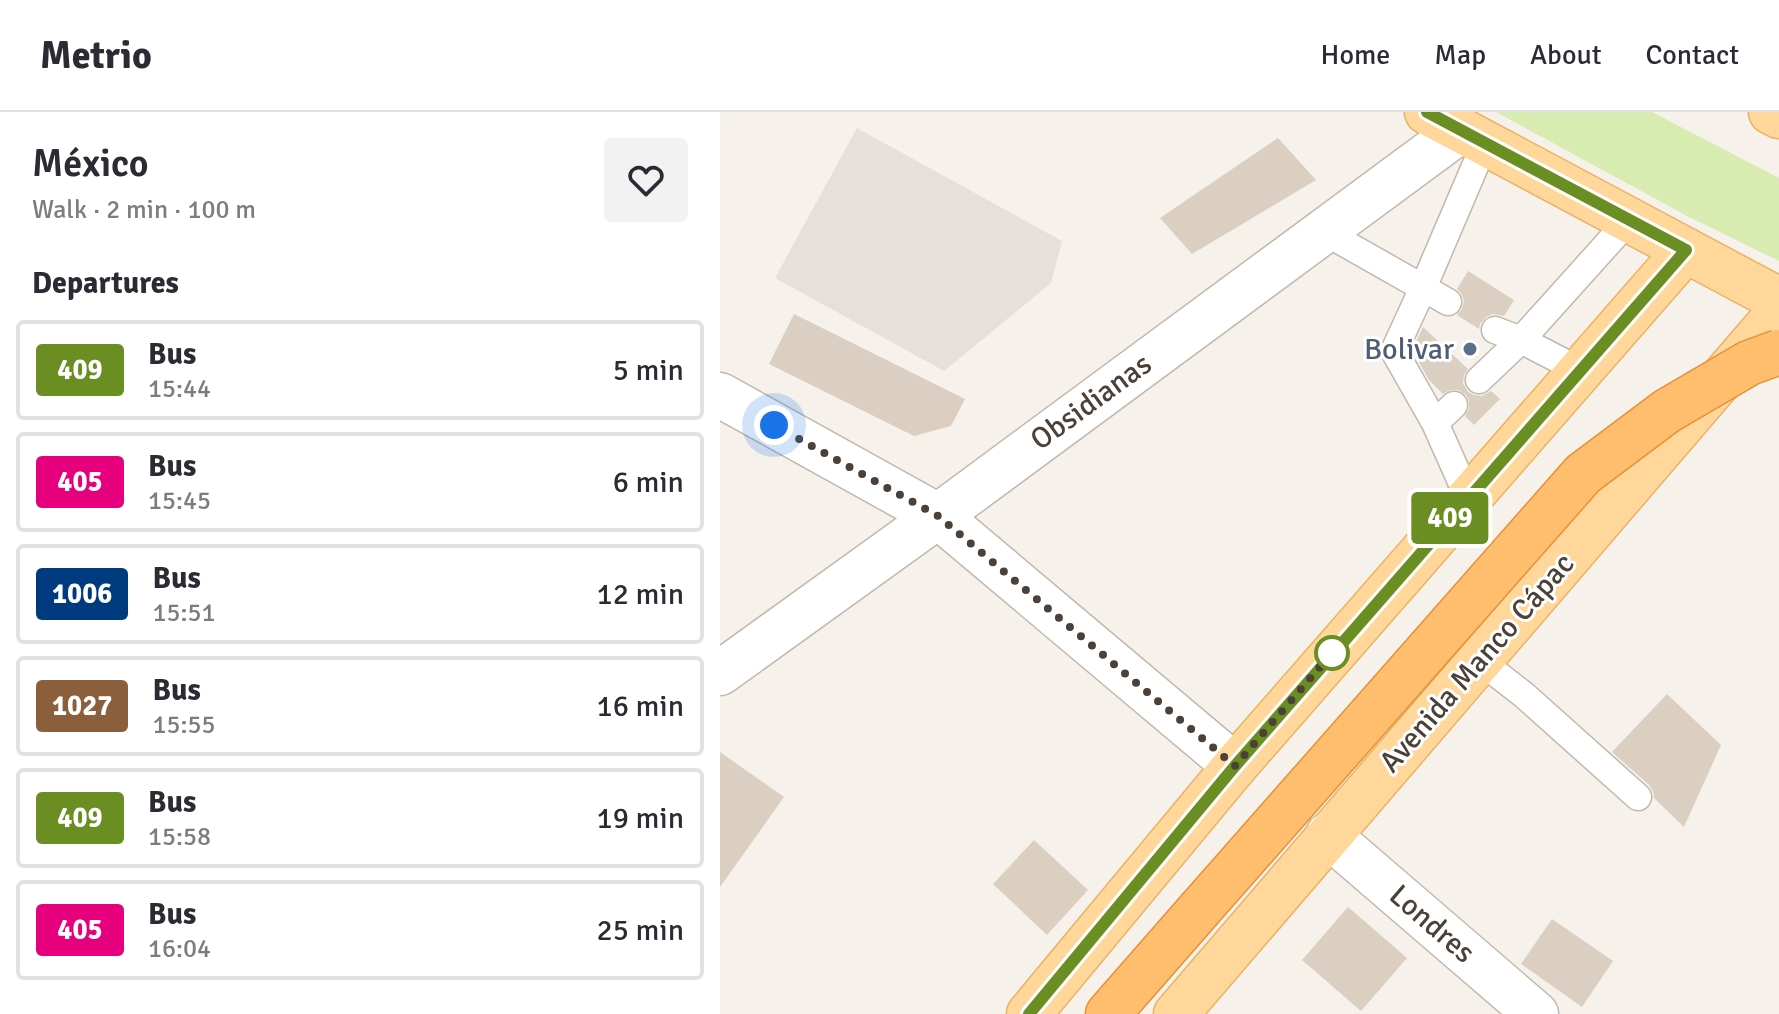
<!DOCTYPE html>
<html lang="en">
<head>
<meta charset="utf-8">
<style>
  body { margin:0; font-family:Signika,sans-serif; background:#f2f2f3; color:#2b2b33; height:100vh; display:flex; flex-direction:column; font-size:30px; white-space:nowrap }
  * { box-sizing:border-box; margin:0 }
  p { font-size:26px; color:#7c7c81 }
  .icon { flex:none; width:44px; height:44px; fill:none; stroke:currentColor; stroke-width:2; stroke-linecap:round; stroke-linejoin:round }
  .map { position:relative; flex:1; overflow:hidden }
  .side { display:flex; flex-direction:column; background:#fff; width:720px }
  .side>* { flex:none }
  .badge { padding:0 16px; border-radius:6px; font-size:28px; line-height:52px }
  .you { position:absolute; width:40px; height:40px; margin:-20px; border:6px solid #fff; border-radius:50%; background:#1a73e8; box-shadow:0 0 0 12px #1a73e833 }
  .map>.badge { position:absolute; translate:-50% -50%; box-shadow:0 0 0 4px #fff }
  h2 { padding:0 32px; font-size:30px; line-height:72px }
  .round { display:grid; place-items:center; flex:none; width:84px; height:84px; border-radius:8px; background:#f2f2f3 }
  .overview { display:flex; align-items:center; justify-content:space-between; height:136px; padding:0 32px }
  h1 { font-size:38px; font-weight:600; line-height:60px }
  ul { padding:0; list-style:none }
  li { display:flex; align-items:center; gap:24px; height:100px; margin:0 16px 12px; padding:0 16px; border:4px solid #e1e1e2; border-radius:8px }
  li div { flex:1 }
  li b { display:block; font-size:30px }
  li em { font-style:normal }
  li .badge { min-width:88px; font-weight:700; text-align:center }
  header { display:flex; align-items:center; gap:48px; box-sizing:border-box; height:112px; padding:0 40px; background:#fff; border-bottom:2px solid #e1e1e2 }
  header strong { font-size:38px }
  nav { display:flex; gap:44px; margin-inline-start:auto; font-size:28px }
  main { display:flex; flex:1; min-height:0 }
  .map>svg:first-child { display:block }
  .industrial { fill:#e6e0dc }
  .green { fill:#d8ecb2 }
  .building { fill:#dbcfc2 }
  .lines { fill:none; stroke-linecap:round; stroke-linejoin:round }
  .service-casing { stroke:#c2b8ac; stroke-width:29 }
  .minor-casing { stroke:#c2b8ac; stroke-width:47 }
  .primary-casing { stroke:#eab364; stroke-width:47 }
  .motorway-casing { stroke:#e59135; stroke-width:47 }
  .service { stroke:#fff; stroke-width:26 }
  .minor { stroke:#fff; stroke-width:44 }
  .primary { stroke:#ffd79b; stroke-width:44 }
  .motorway { stroke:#ffbe6d; stroke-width:44 }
  .motorway-bridge-casing { stroke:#e59135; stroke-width:47; stroke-linecap:butt }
  .motorway-bridge { stroke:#ffbe6d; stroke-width:44 }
  .line-casing { stroke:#fff; stroke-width:18 }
  .line { stroke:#6b8e23; stroke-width:12 }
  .walk { stroke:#4b4138; stroke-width:8; stroke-dasharray:0 14.4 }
  .service-dot { fill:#5c6f8a; stroke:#fff; stroke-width:3 }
  .stop-dot { fill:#fff; stroke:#6b8e23; stroke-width:4 }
  .labels { text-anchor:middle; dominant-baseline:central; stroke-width:6; stroke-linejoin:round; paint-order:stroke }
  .service-label { font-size:30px; fill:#4e5e75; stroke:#fff; text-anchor:end }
  .street-label { font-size:30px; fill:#4b4138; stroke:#fff }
</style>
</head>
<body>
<header>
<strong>Metrio</strong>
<nav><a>Home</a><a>Map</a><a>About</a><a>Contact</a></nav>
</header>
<main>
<section class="side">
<div class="overview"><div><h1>México</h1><p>Walk · 2 min · 100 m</p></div><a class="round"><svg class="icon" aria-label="heart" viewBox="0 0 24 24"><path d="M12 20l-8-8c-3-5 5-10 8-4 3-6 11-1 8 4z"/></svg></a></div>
<h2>Departures</h2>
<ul>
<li><span class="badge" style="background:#6b8e23;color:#fff">409</span><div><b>Bus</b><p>15:44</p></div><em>5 min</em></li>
<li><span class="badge" style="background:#e6007e;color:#fff">405</span><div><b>Bus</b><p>15:45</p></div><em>6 min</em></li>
<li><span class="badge" style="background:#003b80;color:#fff">1006</span><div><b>Bus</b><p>15:51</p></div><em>12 min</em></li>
<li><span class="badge" style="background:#8b5e3c;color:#fff">1027</span><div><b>Bus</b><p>15:55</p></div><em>16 min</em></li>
<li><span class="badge" style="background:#6b8e23;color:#fff">409</span><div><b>Bus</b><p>15:58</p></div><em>19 min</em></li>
<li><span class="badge" style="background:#e6007e;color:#fff">405</span><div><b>Bus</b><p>16:04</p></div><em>25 min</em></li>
</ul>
</section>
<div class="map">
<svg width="1059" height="902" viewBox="0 0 1059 902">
  <rect width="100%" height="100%" fill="#f6f1eb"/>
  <!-- industrial -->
  <path class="industrial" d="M 137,16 L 342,129 L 331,171 L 224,259 L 55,166 Z"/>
  <!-- green -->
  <path class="green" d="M 776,0 L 932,0 L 1059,66 L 1059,149 L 967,104 Z"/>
  <!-- building -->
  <path class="building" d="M 558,26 L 596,68 L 472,142 L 440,106 Z
    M 748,159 L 794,188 L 784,204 L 773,202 L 766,205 L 760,212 L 759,217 L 737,203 L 742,197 L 744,189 L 741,181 L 737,177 Z
    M 74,202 L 245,287 L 231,314 L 194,324 L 49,252 Z
    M 703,215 L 748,257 L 744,263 L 743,271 L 748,280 L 754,283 L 762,284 L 771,279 L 780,287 L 754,313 L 745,304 L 749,297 L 749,289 L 746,283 L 738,278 L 730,278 L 723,282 L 709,268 L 692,238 Z
    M 947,582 L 1001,633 L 964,715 L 934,686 L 933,679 L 929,673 L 892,640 Z
    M 0,640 L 64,685 L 0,775 Z
    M 314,728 L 368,778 L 327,823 L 273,772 Z
    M 628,795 L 687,846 L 641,899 L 582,848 Z
    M 832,807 L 893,849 L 862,895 L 801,852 Z"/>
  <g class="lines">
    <!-- service casing -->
    <g class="service-casing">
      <path id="service" d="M 603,119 L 728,190
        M 775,218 L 801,228 L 909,108
        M 759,268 L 801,228 L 859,258
        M 734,293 L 715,311 L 748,385
        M 715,311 L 674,239 L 703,176 L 765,31
        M 759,548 L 804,583 L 918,685"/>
    </g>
    <!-- minor casing -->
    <g class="minor-casing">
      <path id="minor" d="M 0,283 L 218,404 L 515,654
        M 0,561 L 218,404 L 741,18
        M 608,723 L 816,902"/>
    </g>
    <!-- primary casing -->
    <g class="primary-casing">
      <path id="primary" d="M 707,0 L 1059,188
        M 1051,0 L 1059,4
        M 309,902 L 515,654 L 966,138
        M 456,902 L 1059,200"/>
    </g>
    <!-- motorway casing -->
    <g class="motorway-casing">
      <path id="motorway" d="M 388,902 L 479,798"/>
    </g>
    <!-- service -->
    <use href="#service" class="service"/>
    <!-- minor -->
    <use href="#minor" class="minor"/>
    <!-- primary -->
    <use href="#primary" class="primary"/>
    <!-- motorway -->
    <use href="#motorway" class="motorway"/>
    <!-- motorway-bridge casing -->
    <g class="motorway-bridge-casing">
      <path id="motorway-bridge" d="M 479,798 L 863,362 L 947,299 L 1029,251 L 1059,240"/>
    </g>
    <!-- motorway-bridge -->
    <use href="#motorway-bridge" class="motorway-bridge"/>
  </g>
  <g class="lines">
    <!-- line casing -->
    <g class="line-casing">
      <path id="line" d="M 309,902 L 515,654 L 966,138 L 707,0"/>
    </g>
    <!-- line -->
    <use href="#line" class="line"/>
    <!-- walk -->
    <path class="walk" d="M 54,313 L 218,404 L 515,654 L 617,535 L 612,541"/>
  </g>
  <!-- markers -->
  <circle class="service-dot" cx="750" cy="237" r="8"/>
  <circle class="stop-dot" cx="612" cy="541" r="16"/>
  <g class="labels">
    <!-- service labels -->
    <g class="service-label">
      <text x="734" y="237">Bolivar</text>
    </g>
    <!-- street labels -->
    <g class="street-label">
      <text transform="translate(371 290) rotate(-36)">Obsidianas</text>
      <text transform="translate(757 551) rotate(-49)">Avenida Manco Cápac</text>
      <text transform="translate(712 812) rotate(41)">Londres</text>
    </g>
  </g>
</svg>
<div class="you" style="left:54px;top:313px"></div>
<b class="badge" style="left:730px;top:406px;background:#6b8e23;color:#fff">409</b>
</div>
</main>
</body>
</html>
